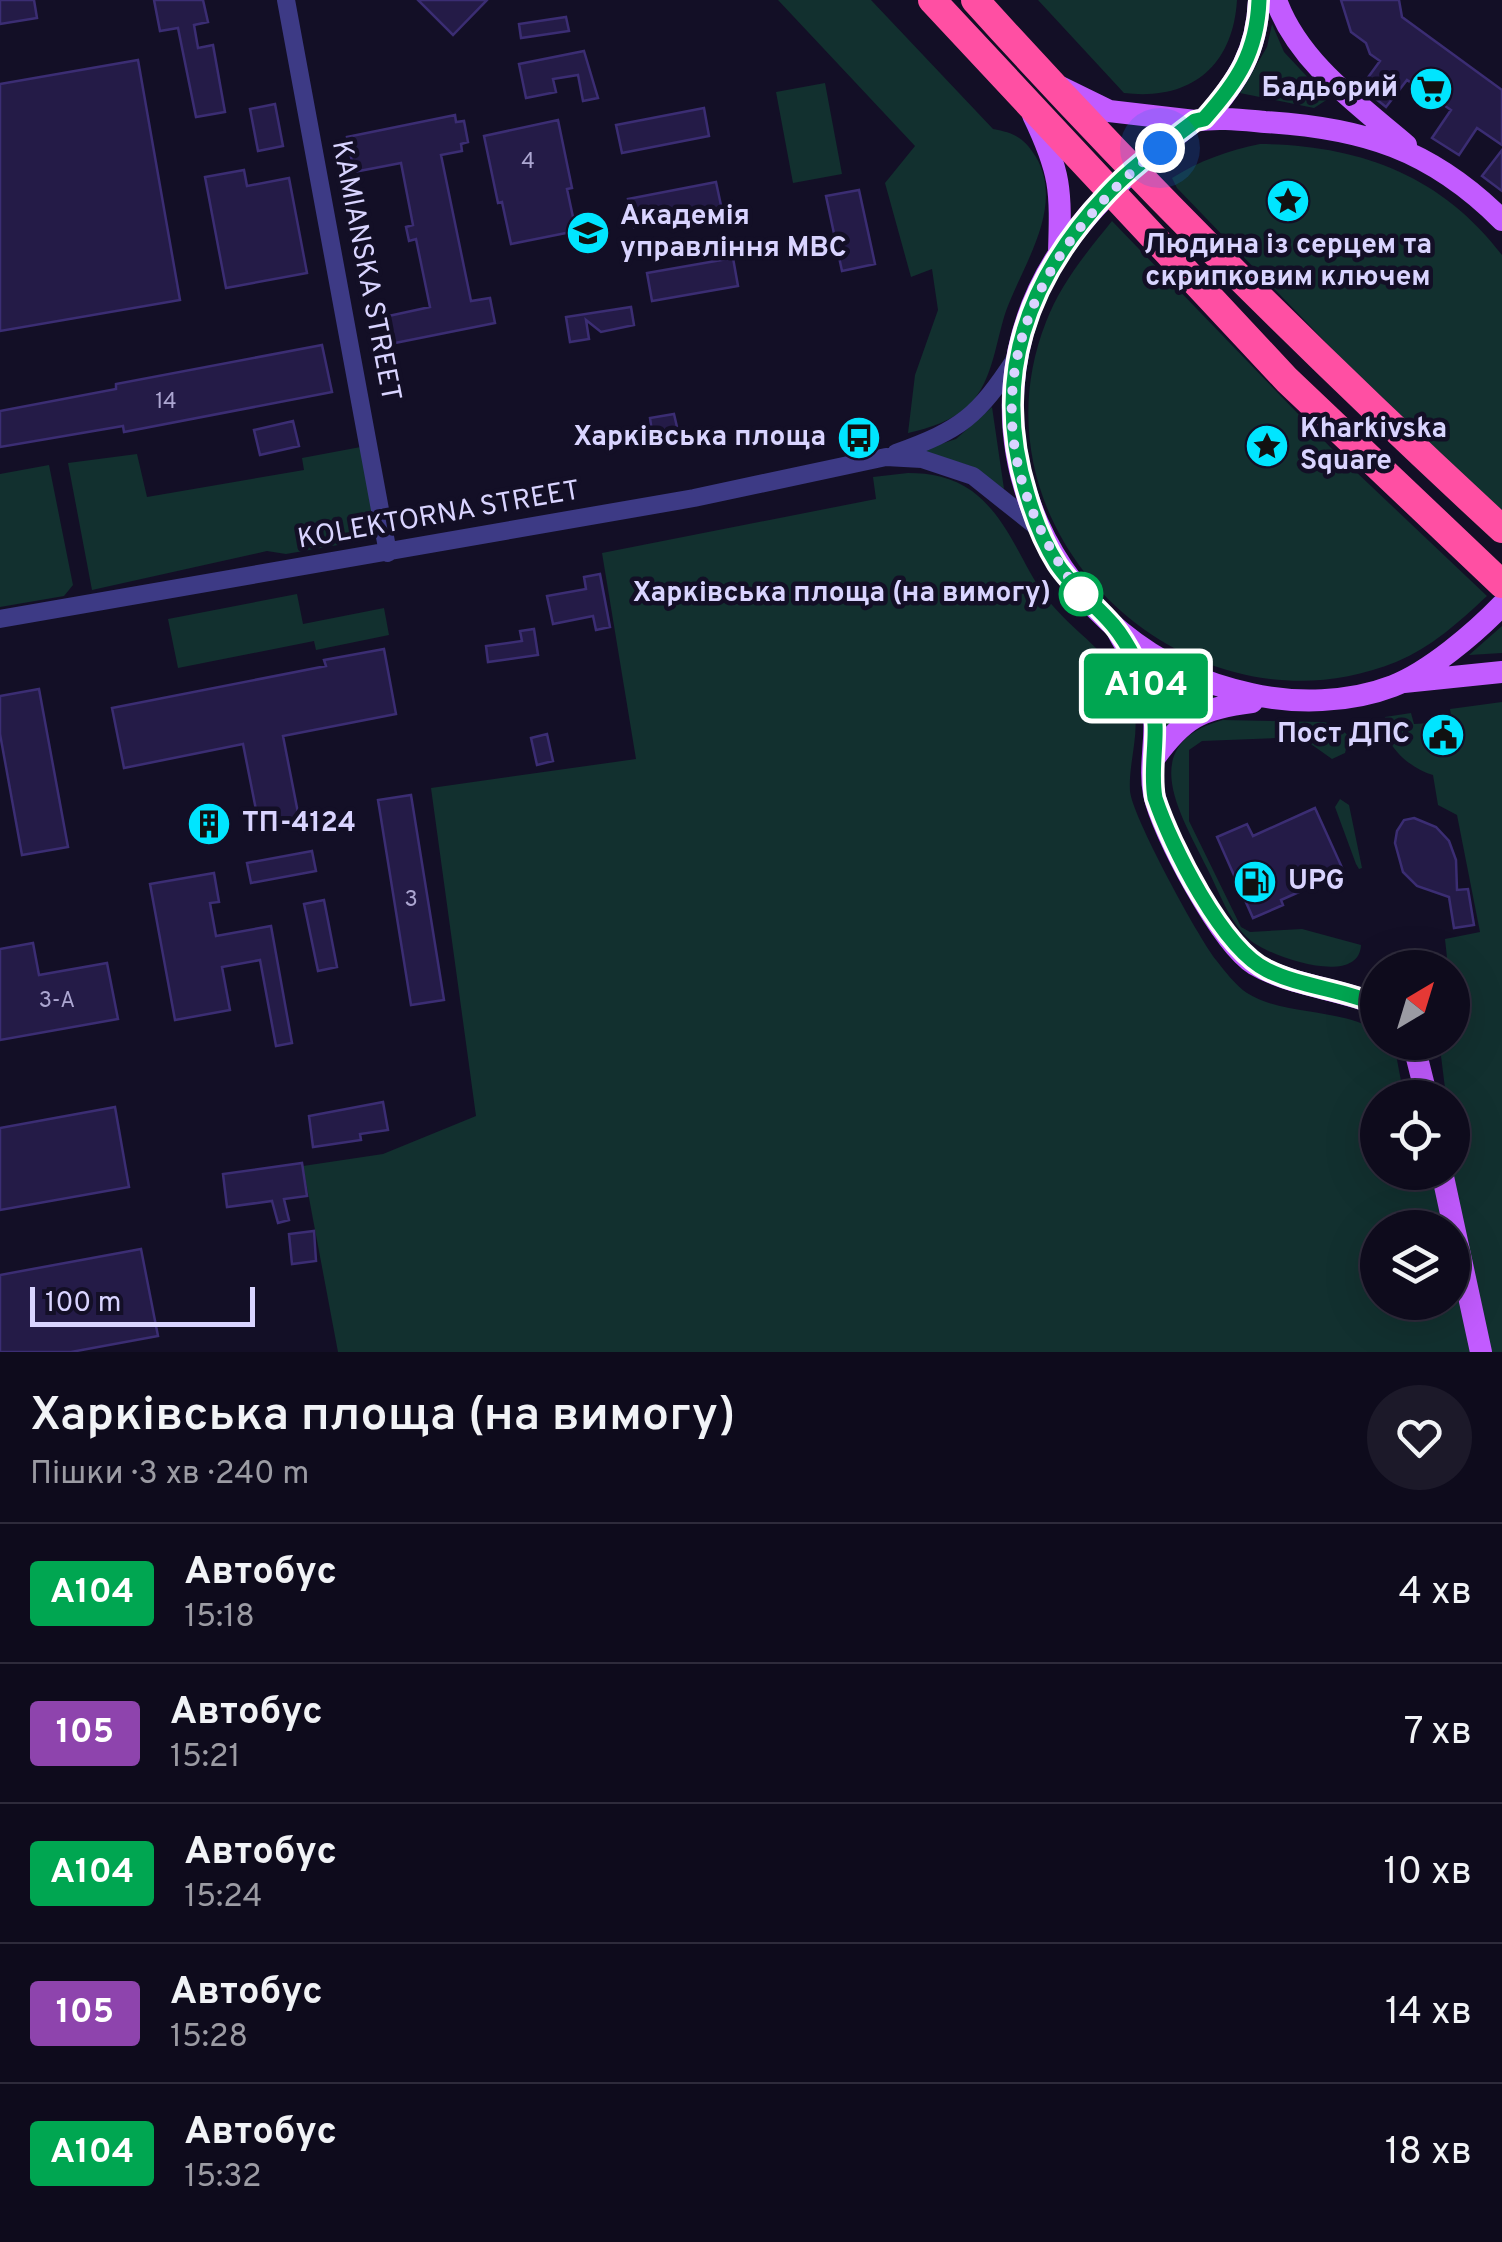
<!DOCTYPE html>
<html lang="uk">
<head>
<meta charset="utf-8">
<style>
  body { margin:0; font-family:Overpass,sans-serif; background:#1c1929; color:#f1f3f6; height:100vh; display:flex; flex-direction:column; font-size:38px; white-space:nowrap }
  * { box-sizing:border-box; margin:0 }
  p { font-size:32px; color:#9b9ba3 }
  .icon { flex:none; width:55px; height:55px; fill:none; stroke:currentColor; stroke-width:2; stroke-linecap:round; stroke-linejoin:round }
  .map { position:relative; height:1352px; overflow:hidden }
  .sheet { display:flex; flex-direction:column; background:#0e0b1c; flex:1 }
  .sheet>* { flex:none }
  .badge { padding:0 20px; border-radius:8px; font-size:35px; line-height:65px }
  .needle { width:65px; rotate:38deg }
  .buttons { position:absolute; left:1360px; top:950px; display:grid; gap:20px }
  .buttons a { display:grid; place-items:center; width:110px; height:110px; border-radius:50%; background:#0e0b1c; box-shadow:0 10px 40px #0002,0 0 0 2px #2e2b3b; font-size:50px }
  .scale { position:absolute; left:30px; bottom:25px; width:225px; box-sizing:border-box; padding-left:10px; border:5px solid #d9d4ff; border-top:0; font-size:28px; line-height:35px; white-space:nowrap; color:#d9d4ff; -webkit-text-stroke:8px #130f26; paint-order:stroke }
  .you { position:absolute; width:50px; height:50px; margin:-25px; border:8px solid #fff; border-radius:50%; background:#1a73e8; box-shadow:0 0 0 15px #1a73e833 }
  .map>.badge { position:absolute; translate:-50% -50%; box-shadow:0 0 0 5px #fff }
  .round { display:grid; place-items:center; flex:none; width:105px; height:105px; border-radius:52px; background:#1c1929 }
  .summary { display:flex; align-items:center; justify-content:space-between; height:170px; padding:0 30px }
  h1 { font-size:48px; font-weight:600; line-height:75px }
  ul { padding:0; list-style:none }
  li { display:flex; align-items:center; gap:30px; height:140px; padding:0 30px; border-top:2px solid #2e2b3b }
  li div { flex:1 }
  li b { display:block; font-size:38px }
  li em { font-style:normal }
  li .badge { min-width:110px; font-weight:700; text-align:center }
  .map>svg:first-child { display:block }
  .green { fill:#12302f; fill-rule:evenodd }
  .building { fill:#241b47; stroke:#3b2d73; stroke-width:2.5 }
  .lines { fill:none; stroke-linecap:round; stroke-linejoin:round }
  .minor { stroke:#3d3a85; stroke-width:18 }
  .major { stroke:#c25bff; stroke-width:22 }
  .highway { stroke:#ff4fa3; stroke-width:28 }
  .line-casing { stroke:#fff; stroke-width:22 }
  .line { stroke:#00a651; stroke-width:15 }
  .walk { stroke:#d9d4ff; stroke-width:10; stroke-dasharray:0 18 }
  .stop-dot { fill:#fff; stroke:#00a651; stroke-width:5 }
  .labels { text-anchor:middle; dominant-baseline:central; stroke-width:9; stroke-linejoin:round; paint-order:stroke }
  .number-label { font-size:22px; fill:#aca6d1 }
  .poi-label { font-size:28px; font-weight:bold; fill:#d9d4ff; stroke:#130f26; text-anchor:start }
  .street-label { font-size:28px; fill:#d9d4ff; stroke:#130f26 }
  .stop-label { font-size:28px; font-weight:bold; fill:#d9d4ff; stroke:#130f26; text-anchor:end }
</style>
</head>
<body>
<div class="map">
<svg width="1502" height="1352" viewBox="0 0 1502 1352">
  <rect width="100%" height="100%" fill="#130f26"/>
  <!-- green -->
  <path class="green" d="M 778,0 L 871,0 L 993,129 C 1015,133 1024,138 1036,157 C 1065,207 1023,264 1006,311 C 996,340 993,381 970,404 C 953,421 930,428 908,433 L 915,375 L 938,310 L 932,269 L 911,277 L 885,183 L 915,146 Z
    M 1038,0 L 1237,0 C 1233,67 1190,101 1124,93 Z
    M 1272,24 L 1284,52 L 1328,99 L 1314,108 L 1240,93 L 1267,47 Z
    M 825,83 L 842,174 L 793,183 L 776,92 Z
    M 1260,144 C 1359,145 1441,175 1502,255 L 1502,512 L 1338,355 L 1177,188 L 1172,178 C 1199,161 1229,150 1260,144 Z
    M 1112,221 L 1333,450 L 1487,596 C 1459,622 1432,647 1396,662 C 1188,746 963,533 1046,322 C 1061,283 1087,252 1112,221 Z
    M 992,407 L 1004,489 L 971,466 L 920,451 L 956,439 Z
    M 366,446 L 377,521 L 367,540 L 286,554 L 267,551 L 92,590 L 68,463 L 137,454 L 147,497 L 304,470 L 302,458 Z
    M 49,465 L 73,585 L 64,596 L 0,607 L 0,474 Z
    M 908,473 C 931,473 952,477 972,491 C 1008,518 1020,561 1045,596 C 1071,632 1119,657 1132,700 C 1142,730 1128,761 1130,791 C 1132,816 1198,937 1216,960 C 1224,970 1236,986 1247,993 C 1283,1016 1341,1008 1377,1031 L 1378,1042 L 1389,1043 L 1395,1049 L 1404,1097 L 1445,1088 L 1441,1056 L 1444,1043 L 1452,1042 L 1452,968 L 1448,967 L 1445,939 L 1480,932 L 1457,815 L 1438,805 L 1433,775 C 1410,769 1380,743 1385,717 L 1411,713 L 1414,724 L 1431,723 L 1434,744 L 1456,742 L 1450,709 L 1502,702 L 1502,1352 L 338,1352 L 303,1166 L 383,1154 L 476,1116 L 431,788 L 636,759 L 602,553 L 876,499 L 873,477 ZM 1378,1098 L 1452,1098 L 1452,1172 L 1378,1172 ZM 1378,1228 L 1452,1228 L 1452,1302 L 1378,1302 Z
    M 297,594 L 303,624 L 384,608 L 389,635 L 316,650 L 314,641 L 178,668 L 168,619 Z
    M 1502,626 L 1502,653 L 1469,655 Z
    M 1146,667 L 1183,686 L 1217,698 L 1162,733 Z
    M 1223,720 L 1323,722 L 1338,725 L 1349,737 L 1345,753 L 1332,759 L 1301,737 L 1202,741 L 1189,750 L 1189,821 L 1241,927 L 1250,932 L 1302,929 L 1361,945 C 1359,988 1270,957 1250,940 C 1229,922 1219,891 1207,868 C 1180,813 1135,744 1223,720 Z
    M 1340,799 L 1349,805 L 1362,868 L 1359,869 L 1356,864 L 1335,807 Z"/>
  <!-- building -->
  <path class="building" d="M 0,0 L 34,0 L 37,18 L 0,24 Z
    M 154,0 L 203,0 L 208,22 L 194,25 L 198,48 L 213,45 L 225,112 L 196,117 L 178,28 L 160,31 Z
    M 418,0 L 487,0 L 453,35 Z
    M 1341,0 L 1399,0 L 1402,17 L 1502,90 L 1502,145 L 1477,128 L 1459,155 L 1432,138 L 1451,110 L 1407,80 L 1386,107 L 1361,87 L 1380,61 L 1370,54 L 1366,43 L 1351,32 Z
    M 566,17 L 569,31 L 521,38 L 519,24 Z
    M 584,51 L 598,98 L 583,101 L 578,75 L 553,79 L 556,92 L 526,98 L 519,64 Z
    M 138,60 L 180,300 L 0,331 L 0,84 Z
    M 275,104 L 283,146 L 258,151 L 250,109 Z
    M 704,108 L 709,136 L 622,153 L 616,125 Z
    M 455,115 L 456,122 L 464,121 L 468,142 L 461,144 L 462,151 L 441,155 L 471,301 L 490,298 L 495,323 L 390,344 L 384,317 L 430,307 L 416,239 L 409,241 L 406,227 L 413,225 L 401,163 L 354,172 L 347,137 Z
    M 558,120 L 572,188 L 567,189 L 576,231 L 511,244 L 502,202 L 498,203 L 484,136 Z
    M 1502,150 L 1502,191 L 1482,176 Z
    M 244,170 L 247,186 L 289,178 L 307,273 L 226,288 L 205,177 Z
    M 716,182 L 722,210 L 634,227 L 628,199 Z
    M 859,190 L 875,264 L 842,271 L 826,196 Z
    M 733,258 L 738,286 L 652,301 L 647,273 Z
    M 631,307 L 634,325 L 601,332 L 586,320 L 589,339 L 570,342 L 566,317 Z
    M 322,345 L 332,392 L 124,432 L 123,426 L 0,447 L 0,411 L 116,389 L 116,384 Z
    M 674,414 L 677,427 L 652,432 L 650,418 Z
    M 293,421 L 299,446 L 260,455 L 254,430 Z
    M 600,574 L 610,627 L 596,630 L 593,616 L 553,624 L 547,596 L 586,589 L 584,577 Z
    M 534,629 L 538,655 L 488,662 L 486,646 L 522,641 L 520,631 Z
    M 384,649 L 396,714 L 283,736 L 299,818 L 259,825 L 243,744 L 124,768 L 112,708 L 326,666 L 324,660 Z
    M 39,689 L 68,847 L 22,855 L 0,734 L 0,696 Z
    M 1450,728 L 1451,741 L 1437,742 L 1436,729 Z
    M 547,734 L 553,761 L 537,765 L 531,738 Z
    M 411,795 L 444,1000 L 411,1005 L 378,800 Z
    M 1315,808 L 1344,872 L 1281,900 L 1283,905 L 1253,918 L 1217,837 L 1247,824 L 1253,836 Z
    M 214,811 L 218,834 L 203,837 L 199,814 Z
    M 1414,818 L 1436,827 L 1449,841 L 1456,860 L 1457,890 L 1468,889 L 1474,925 L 1454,928 L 1449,897 L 1417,886 L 1403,872 L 1395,843 L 1397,831 L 1404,820 Z
    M 312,851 L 316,871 L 251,883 L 247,863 Z
    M 214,873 L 219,902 L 210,903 L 216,936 L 271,926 L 292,1043 L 276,1046 L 260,960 L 222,967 L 230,1010 L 175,1020 L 150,884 Z
    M 324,900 L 337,967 L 318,971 L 304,904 Z
    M 33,943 L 39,975 L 107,963 L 118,1019 L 0,1040 L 0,949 Z
    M 383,1102 L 388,1130 L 360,1134 L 361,1140 L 313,1147 L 309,1116 Z
    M 115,1107 L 129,1187 L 0,1210 L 0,1128 Z
    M 302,1163 L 307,1196 L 284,1199 L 289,1220 L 278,1223 L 272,1201 L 227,1207 L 223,1174 Z
    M 314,1231 L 316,1261 L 292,1264 L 289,1234 Z
    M 141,1249 L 158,1336 L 71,1352 L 0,1352 L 0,1275 Z"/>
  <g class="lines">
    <!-- minor -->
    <path class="minor" d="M 286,0 L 388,553
      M 896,453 C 962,429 977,417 1016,358
      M 0,619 L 694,498 L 886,457 L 922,459 L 973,476 L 1037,527"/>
    <!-- major -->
    <path class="major" d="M 1276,0 C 1298,62 1358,104 1406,145
      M 1060,87 L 1109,111 L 1195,121
      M 1033,115 C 1061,173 1061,189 1059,253
      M 1205,119 C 1238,81 1257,51 1259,0
      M 1502,220 C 1431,149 1363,128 1265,122 C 1242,120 1217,117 1195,121 C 1144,160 1096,198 1060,252 C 945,426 1052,653 1251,694 C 1295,704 1349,703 1393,686 C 1429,672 1475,633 1502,605
      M 1119,634 C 1131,656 1147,678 1152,703 C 1159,733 1148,764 1154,794 C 1162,833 1222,944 1254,964 C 1291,986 1338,988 1378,1005
      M 1404,682 L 1502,672
      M 1153,760 C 1183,718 1201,708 1252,702
      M 1413,1042 L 1427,1098
      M 1442,1172 L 1481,1352"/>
    <!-- highway -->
    <path class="highway" d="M 932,0 L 1287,380 L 1502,584
      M 975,0 C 1142,185 1319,360 1502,529"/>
  </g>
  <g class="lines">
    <!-- line casing -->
    <g class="line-casing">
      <path id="line" d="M 1259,0 C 1257,52 1238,81 1204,119 L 1195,121 C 1165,144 1133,166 1107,194 C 1026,280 991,378 1027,494 C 1034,518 1043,542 1057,564 C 1073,588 1095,604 1113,625 C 1129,644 1144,676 1151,700 C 1161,731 1149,766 1155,798 C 1171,846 1222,948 1267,970 C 1301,987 1342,989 1378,1005"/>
    </g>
    <!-- line -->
    <use href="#line" class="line"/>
    <!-- walk -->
    <path class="walk" d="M 1081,594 L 1085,600 C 957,436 1006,272 1160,148"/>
  </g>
  <!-- icons -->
  <defs>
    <g id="supermarket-disc" transform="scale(2.25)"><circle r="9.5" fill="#00e5ff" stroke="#130f26"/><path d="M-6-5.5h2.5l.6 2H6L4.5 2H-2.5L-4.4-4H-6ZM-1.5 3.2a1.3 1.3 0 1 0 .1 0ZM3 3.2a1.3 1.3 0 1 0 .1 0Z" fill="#111"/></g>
    <g id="sight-disc" transform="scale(2.25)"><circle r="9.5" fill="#00e5ff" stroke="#130f26"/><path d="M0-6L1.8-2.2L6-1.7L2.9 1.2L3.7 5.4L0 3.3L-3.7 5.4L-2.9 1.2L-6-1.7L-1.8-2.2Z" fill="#111"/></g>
    <g id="university-disc" transform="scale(2.25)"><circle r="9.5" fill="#00e5ff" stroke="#130f26"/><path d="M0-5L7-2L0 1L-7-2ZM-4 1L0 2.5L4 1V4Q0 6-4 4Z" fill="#111"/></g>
    <g id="bus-disc" transform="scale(2.25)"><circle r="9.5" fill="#00e5ff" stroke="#130f26"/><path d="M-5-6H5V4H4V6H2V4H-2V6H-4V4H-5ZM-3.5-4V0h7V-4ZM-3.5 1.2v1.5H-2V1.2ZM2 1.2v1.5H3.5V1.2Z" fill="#111"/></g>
    <g id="civic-disc" transform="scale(2.25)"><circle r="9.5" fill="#00e5ff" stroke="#130f26"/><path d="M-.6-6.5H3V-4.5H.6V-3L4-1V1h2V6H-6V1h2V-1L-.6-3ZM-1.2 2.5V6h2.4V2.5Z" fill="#111"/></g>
    <g id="building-disc" transform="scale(2.25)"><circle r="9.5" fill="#00e5ff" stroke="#130f26"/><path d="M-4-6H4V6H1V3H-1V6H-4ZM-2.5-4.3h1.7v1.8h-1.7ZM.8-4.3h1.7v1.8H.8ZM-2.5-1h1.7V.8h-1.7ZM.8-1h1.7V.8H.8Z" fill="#111"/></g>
    <g id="fuel-disc" transform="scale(2.25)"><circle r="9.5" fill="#00e5ff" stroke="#130f26"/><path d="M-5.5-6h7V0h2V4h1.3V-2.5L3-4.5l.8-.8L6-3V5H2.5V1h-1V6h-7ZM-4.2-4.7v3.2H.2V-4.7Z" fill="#111"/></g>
  </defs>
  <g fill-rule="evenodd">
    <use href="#supermarket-disc" x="1431" y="89"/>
    <use href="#sight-disc" x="1288" y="201"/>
    <use href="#university-disc" x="588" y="233"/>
    <use href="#bus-disc" x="859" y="438"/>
    <use href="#sight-disc" x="1267" y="446"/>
    <use href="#civic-disc" x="1443" y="735"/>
    <use href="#building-disc" x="209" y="824"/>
    <use href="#fuel-disc" x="1255" y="882"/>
  </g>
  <!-- markers -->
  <circle class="stop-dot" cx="1081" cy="594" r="20"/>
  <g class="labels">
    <!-- number labels -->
    <g class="number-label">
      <text x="528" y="162">4</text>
      <text x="166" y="402">14</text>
      <text x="411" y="900">3</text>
      <text x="57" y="1001">3-А</text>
    </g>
    <!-- poi labels -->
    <g class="poi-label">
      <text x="1398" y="89" text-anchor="end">Бадьорий</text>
      <text x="620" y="217">Академія<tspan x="620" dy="32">управління МВС</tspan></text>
      <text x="1288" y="246" text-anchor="middle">Людина із серцем та<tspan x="1288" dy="32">скрипковим ключем</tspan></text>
      <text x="1300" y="430">Kharkivska<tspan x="1300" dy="32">Square</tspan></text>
      <text x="826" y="438" text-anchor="end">Харківська площа</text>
      <text x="1410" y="735" text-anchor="end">Пост ДПС</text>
      <text x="242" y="824">ТП-4124</text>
      <text x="1288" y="882">UPG</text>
    </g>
    <!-- street labels -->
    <g class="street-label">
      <text transform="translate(365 271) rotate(79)">KAMIANSKA STREET</text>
      <text transform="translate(439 516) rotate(-10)">KOLEKTORNA STREET</text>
    </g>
    <!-- stop labels -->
    <g class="stop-label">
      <text x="1051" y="594">Харківська площа (на вимогу)</text>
    </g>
  </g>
</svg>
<div class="buttons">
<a><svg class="needle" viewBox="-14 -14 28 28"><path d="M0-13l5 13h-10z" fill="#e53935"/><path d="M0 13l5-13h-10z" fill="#9b9ba3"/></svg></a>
<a><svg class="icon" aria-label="locate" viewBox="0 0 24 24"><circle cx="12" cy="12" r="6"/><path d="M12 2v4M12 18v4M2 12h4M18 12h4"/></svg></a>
<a><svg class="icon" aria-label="layers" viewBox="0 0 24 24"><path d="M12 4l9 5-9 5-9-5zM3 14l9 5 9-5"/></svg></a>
</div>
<div class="scale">100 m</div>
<div class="you" style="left:1160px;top:148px"></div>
<b class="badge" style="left:1146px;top:686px;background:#00a651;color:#fff">А104</b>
</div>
<section class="sheet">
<div class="summary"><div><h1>Харківська площа (на вимогу)</h1><p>Пішки · 3 хв · 240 m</p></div><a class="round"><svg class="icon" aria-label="heart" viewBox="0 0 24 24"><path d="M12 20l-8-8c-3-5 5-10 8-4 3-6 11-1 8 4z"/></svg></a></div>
<ul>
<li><span class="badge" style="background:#00a651;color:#fff">А104</span><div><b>Автобус</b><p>15:18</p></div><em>4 хв</em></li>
<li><span class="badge" style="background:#8e44ad;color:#fff">105</span><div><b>Автобус</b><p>15:21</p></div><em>7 хв</em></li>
<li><span class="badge" style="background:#00a651;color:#fff">А104</span><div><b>Автобус</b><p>15:24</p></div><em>10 хв</em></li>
<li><span class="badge" style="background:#8e44ad;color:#fff">105</span><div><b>Автобус</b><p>15:28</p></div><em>14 хв</em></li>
<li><span class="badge" style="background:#00a651;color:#fff">А104</span><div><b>Автобус</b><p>15:32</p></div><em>18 хв</em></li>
</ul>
</section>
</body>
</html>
